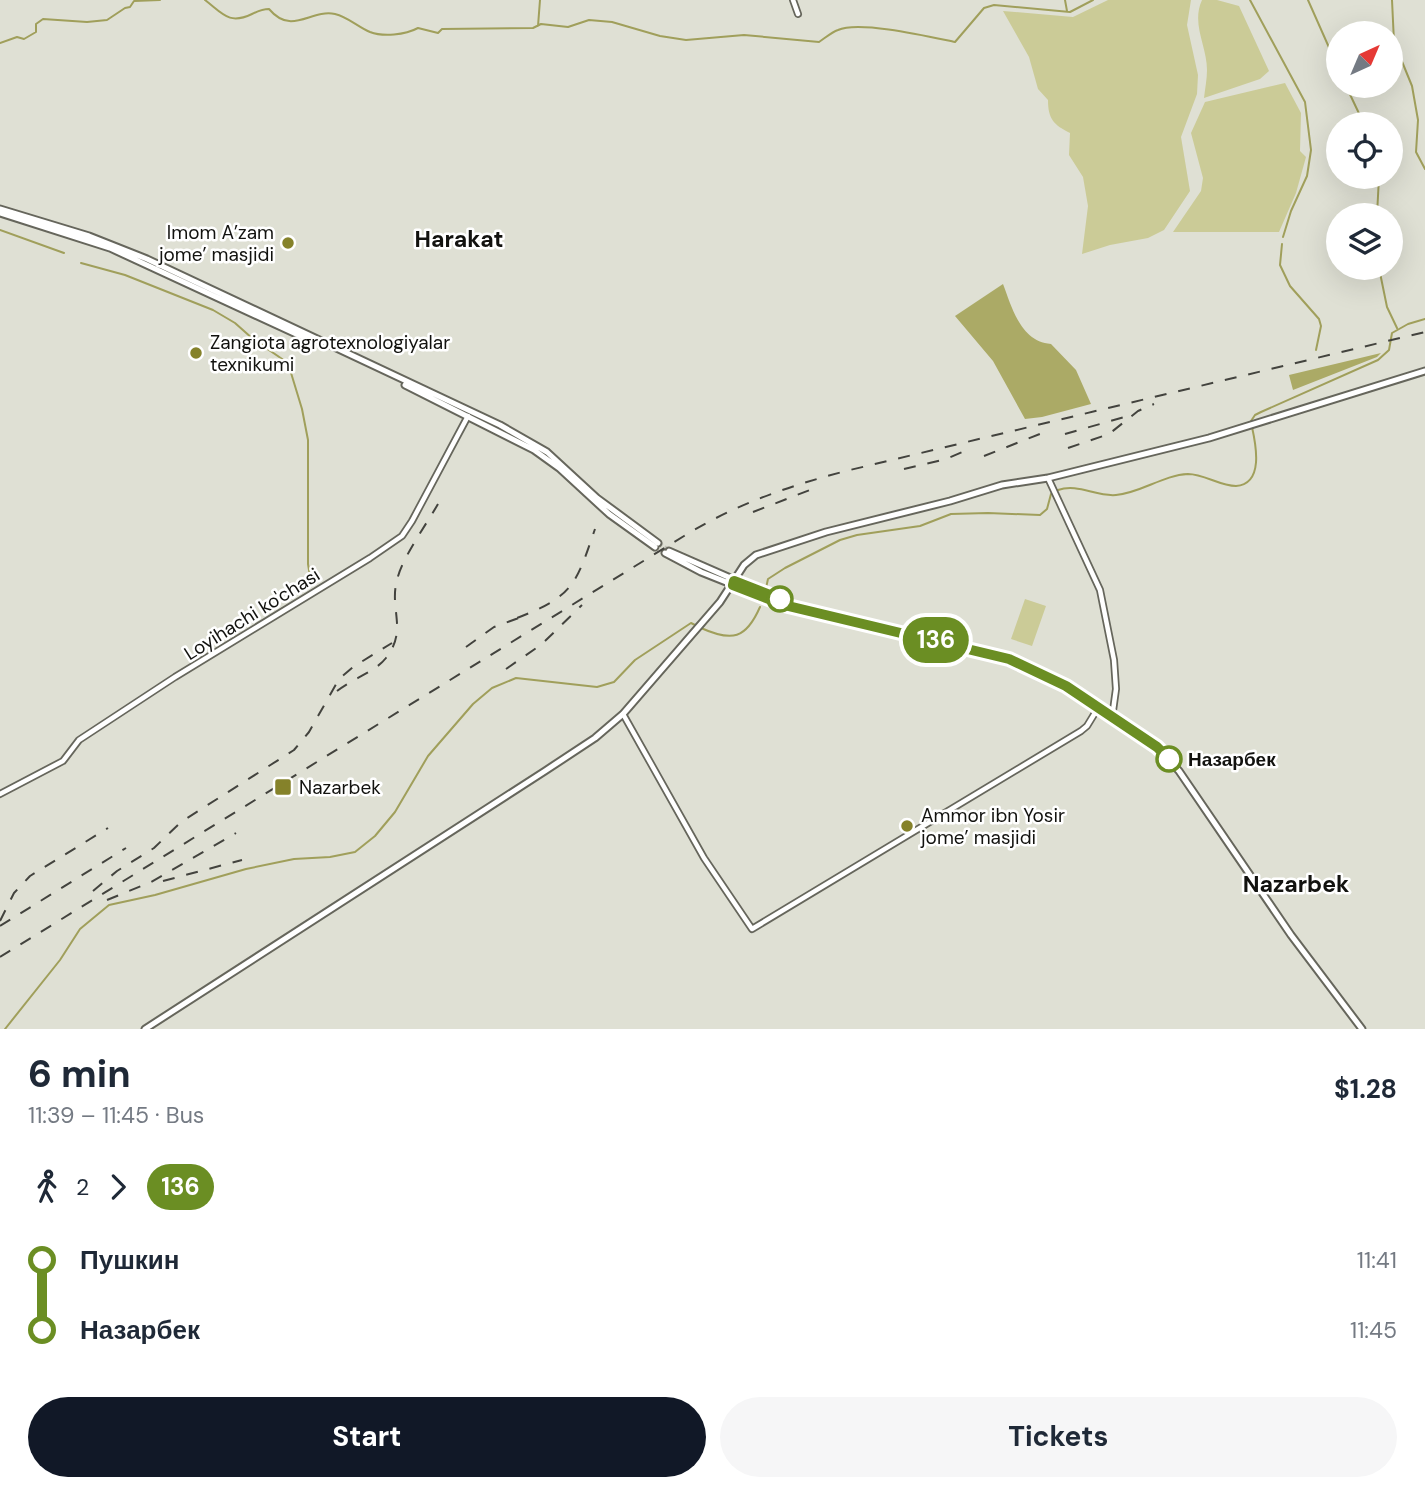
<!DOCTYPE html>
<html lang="en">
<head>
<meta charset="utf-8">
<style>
  body { margin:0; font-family:"DM Sans",sans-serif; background:#f6f6f7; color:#1f2937; height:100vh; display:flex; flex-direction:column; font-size:26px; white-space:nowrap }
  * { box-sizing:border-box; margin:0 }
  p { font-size:23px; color:#747a83 }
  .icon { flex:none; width:38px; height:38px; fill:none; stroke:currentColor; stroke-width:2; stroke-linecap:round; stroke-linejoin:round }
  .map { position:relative; height:1029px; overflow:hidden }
  .drawer { display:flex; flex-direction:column; background:#fff; flex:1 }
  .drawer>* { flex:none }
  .badge { padding:0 14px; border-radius:23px; font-size:24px; line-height:46px }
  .needle { width:46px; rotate:44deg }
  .fabs { position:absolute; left:1326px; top:21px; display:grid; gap:14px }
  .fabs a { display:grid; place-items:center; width:77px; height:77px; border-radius:50%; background:#fff; box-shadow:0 7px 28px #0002; font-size:35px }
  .map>.badge { position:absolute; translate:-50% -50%; box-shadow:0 0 0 4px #fff }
  .legs { display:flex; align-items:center; gap:10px; height:77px; padding:0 28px; font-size:23px }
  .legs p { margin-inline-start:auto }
  .head { display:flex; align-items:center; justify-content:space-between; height:119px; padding:0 28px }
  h1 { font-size:38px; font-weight:700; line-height:52px }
  .button { display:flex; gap:14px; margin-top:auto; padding:14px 28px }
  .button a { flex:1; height:80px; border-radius:42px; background:#111827; color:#fff; font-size:28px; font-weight:700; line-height:80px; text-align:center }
  .button a+a { background:#f6f6f7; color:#1f2937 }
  ul { padding:0 28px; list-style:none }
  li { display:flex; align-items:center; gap:24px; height:70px; font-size:26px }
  li i { display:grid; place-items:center; width:10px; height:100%; margin:0 9px; background:currentColor }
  li i::after { content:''; width:18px; height:18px; margin:-9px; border:5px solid; border-radius:50%; background:#fff }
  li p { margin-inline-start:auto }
  li:first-child i { background:linear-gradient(#0000 50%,currentColor 0) }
  li:last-child i { background:linear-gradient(currentColor 50%,#0000 0) }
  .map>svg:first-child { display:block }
  .green { fill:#cbcb97 }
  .forest { fill:#abaa66 }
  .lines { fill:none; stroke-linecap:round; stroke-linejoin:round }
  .stream { stroke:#a09f5b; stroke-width:2 }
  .secondary-tunnel { stroke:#c0c1b6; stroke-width:5; stroke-dasharray:5 2.5; stroke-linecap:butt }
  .tertiary-casing { stroke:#66665c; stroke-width:8 }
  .secondary-casing { stroke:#66665c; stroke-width:9 }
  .tertiary { stroke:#fff; stroke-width:4.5 }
  .secondary { stroke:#fff; stroke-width:5 }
  .rail { stroke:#43433e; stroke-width:2; stroke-dasharray:12 12; stroke-linecap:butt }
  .line-1-casing { stroke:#fff; stroke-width:16 }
  .line-1 { stroke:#6b8e23; stroke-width:10 }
  .poi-dot { fill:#85822a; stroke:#fff; stroke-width:2.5 }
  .stop-1-dot { fill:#fff; stroke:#6b8e23; stroke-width:3.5 }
  .labels { text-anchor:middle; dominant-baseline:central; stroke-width:5; stroke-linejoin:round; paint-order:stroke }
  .poi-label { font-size:19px; fill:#12120f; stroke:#fff; text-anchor:start }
  .street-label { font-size:19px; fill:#12120f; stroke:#fff }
  .stop-label { font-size:19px; font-weight:bold; fill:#12120f; stroke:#fff; text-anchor:start }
  .quarter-label { font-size:23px; font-weight:bold; fill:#12120f; stroke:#fff }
</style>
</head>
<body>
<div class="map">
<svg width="1425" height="1029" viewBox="0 0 1425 1029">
  <rect width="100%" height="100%" fill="#dfe0d4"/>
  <!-- green -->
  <path class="green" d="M 1108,0 L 1191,0 L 1187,25 L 1198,75 L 1197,94 L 1181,137 L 1190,191 L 1164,230 L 1148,238 L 1110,245 L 1082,254 L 1088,206 L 1083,177 L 1069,155 L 1070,133 C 1054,125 1048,119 1048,100 L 1038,89 L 1029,57 L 1003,11 L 1073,17 Z
    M 1202,0 L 1217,0 L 1239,6 L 1269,71 L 1260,79 L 1204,98 C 1205,89 1207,79 1207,70 C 1207,46 1191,24 1202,0 Z
    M 1285,83 L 1301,113 L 1300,151 L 1306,157 L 1296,193 L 1279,232 L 1173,232 L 1201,191 L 1203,178 L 1191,133 L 1205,102 Z
    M 1025,599 L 1046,606 L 1032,646 L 1011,639 Z"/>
  <!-- forest -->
  <path class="forest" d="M 1003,284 C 1012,308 1021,342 1051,344 L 1076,370 L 1091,404 L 1042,417 L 1025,419 L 993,361 L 955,316 Z
    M 1381,353 L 1377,357 L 1293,390 L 1289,375 Z"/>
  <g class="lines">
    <!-- stream -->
    <path class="stream" d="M 205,0 C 223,14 229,25 252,14 C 258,11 262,9 269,9 C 292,36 310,9 335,14 C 348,17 358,27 370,32 C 383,37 405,35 418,28 L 438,33 L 442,29 L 533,28 L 541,24 L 568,27 L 589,20 L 612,22 L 660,36 L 686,40 L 744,35 L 819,42 C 825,38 832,32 838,30 C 859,20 931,37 955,42 L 984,8 L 994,5 L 1070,12 L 1093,0
      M 1065,0 L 1067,11
      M 1250,0 L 1305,102 L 1311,150 L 1307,176 L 1291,211 L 1283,237
      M 1308,0 L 1339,70
      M 1392,0 L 1394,42 L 1412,86 L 1418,120 L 1416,152 L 1425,169
      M 538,26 L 540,0
      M 0,43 L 17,37 L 24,39 L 36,32 L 36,24 L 43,19 L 87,22 L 107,20 L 125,8 L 130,7 L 134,1 L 160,0
      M 1346,86 L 1364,124
      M 1377,215 L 1379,177
      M 0,230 L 64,253
      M 1282,244 L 1280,265 L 1290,286 L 1319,319 L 1321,326 L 1316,350
      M 81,263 L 125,275 L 213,310 L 235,323 L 253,339 L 288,363 L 302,409 L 308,440 L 308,564 L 311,582
      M 1379,268 L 1387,307 L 1397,328
      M 1251,421 L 1255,415 L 1261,412 L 1378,360 L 1389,350 L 1392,333 L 1408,324 L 1425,319
      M 1058,490 C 1078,483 1096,497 1116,495 C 1141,493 1163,475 1188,474 C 1204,474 1220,486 1236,486 C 1264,484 1256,445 1252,427
      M 766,588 L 768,579 L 785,568 L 840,540 L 857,535 L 920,526 L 951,514 L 988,513 L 1040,515 L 1047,509 L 1051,494
      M 701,628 C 732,642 746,639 760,607
      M 5,1029 L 60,960 L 80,929 L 109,905 L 155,895 L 246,869 L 294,859 L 330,857 L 355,852 L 375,836 L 395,812 L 428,756 L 473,704 L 492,688 L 516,678 L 597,687 L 614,682 L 635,660 L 691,623 L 695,625"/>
    <!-- secondary-tunnel -->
    <path class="secondary-tunnel" d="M 658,543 L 669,551"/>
    <!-- tertiary casing -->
    <g class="tertiary-casing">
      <path id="tertiary" d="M 793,0 L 798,14
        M 1048,478 L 1100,590 L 1114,660 L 1116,689 L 1112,718
        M 623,714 L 704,858 L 752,929 L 1081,731 L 1087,726 L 1098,708
        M 0,794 L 63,761 L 79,740 L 175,677 L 370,558 L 402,536 L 412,521 L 468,416"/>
    </g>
    <!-- secondary casing -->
    <g class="secondary-casing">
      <path id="secondary" d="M 0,209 L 89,236 L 147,259 L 500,425 L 547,452 L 597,498 L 658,543
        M 0,213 L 110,248 L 307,339
        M 405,385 L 534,450 L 559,468 L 609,514 L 655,547
        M 669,551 L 792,605
        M 665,553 L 701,572 L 784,605 L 957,645 L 1000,656 L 1026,666 L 1065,686 L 1157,747 L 1179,771 L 1291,935 L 1362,1029
        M 145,1029 L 545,771 L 595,738 L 623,714 L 720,602 L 744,565 L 756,555 L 826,532 L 950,501 L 1002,485 L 1048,478 L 1209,438 L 1425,371"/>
    </g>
    <!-- tertiary -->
    <use href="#tertiary" class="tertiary"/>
    <!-- secondary -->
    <use href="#secondary" class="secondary"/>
    <!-- rail -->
    <path class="rail" d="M 1065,434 L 1128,416
      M 1068,448 L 1109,434 L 1138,411 L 1154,404
      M 984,456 L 1050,430
      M 904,469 L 946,459 L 967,450
      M 753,512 L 815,488
      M 517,618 C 574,596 576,584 595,529
      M 466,647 L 494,627 L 524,616
      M 506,669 L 542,644 L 582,605
      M 337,691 C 352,679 375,672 386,658 C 408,630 389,609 397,580 C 402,558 426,525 438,504
      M 163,881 L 242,860
      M 93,891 L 117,871 L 154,848 L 181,822 L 294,750 L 309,732 L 339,679 L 353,667 L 392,643
      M 107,900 L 151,882 L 236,833
      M 0,921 L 14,893 L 30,876 L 108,828
      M 0,926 L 126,848
      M 0,957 L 684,536 C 736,504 791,485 850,470 L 1425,332"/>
  </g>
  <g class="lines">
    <!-- line-1 casing -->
    <g class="line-1-casing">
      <path id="line-1" d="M 780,599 L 734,581 L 733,585 L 784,605 L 1009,659 L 1066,686 L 1157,747 L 1169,759"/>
    </g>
    <!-- line-1 -->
    <use href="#line-1" class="line-1"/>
  </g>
  <!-- markers -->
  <g class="poi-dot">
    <circle cx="288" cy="243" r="7"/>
    <circle cx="196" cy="353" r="7"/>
    <rect x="274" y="778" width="18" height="18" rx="3.5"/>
    <circle cx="907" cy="826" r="7"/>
  </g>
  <g class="stop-1-dot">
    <circle cx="780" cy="599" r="12"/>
    <circle cx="1169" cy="759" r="12"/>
  </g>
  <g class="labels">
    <!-- poi labels -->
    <g class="poi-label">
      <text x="274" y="232" text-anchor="end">Imom A’zam<tspan x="274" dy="22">jome’ masjidi</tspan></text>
      <text x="210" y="342">Zangiota agrotexnologiyalar<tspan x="210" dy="22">texnikumi</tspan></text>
      <text x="299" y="787">Nazarbek</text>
      <text x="921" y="815">Ammor ibn Yosir<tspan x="921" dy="22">jome’ masjidi</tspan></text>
    </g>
    <!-- street labels -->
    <g class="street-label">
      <text transform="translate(252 614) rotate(-32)">Loyihachi ko'chasi</text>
    </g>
    <!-- stop labels -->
    <g class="stop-label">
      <text x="1188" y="759">Назарбек</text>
    </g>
    <!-- quarter labels -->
    <g class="quarter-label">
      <text x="459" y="239">Harakat</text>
      <text x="1296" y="884">Nazarbek</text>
    </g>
  </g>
</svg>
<div class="fabs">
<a><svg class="needle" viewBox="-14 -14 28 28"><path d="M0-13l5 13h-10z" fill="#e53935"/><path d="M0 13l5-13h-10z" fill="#747a83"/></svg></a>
<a><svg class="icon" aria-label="locate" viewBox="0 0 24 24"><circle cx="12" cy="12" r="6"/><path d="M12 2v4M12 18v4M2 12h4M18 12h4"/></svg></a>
<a><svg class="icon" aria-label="layers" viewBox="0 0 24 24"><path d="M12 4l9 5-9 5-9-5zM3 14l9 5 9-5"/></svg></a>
</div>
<b class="badge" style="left:936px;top:640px;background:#6b8e23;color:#fff">136</b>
</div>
<section class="drawer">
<div class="head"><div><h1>6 min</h1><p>11:39 – 11:45 · Bus</p></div><b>$1.28</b></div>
<div class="legs"><svg class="icon" aria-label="walk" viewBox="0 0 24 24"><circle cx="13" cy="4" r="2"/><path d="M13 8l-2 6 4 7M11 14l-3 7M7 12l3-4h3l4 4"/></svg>2<svg class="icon" aria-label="forward" viewBox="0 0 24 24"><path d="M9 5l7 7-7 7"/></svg><b class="badge" style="background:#6b8e23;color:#fff">136</b></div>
<ul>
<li><i style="color:#6b8e23"></i><b>Пушкин</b><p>11:41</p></li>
<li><i style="color:#6b8e23"></i><b>Назарбек</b><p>11:45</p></li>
</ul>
<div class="button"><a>Start</a><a>Tickets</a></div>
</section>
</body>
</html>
